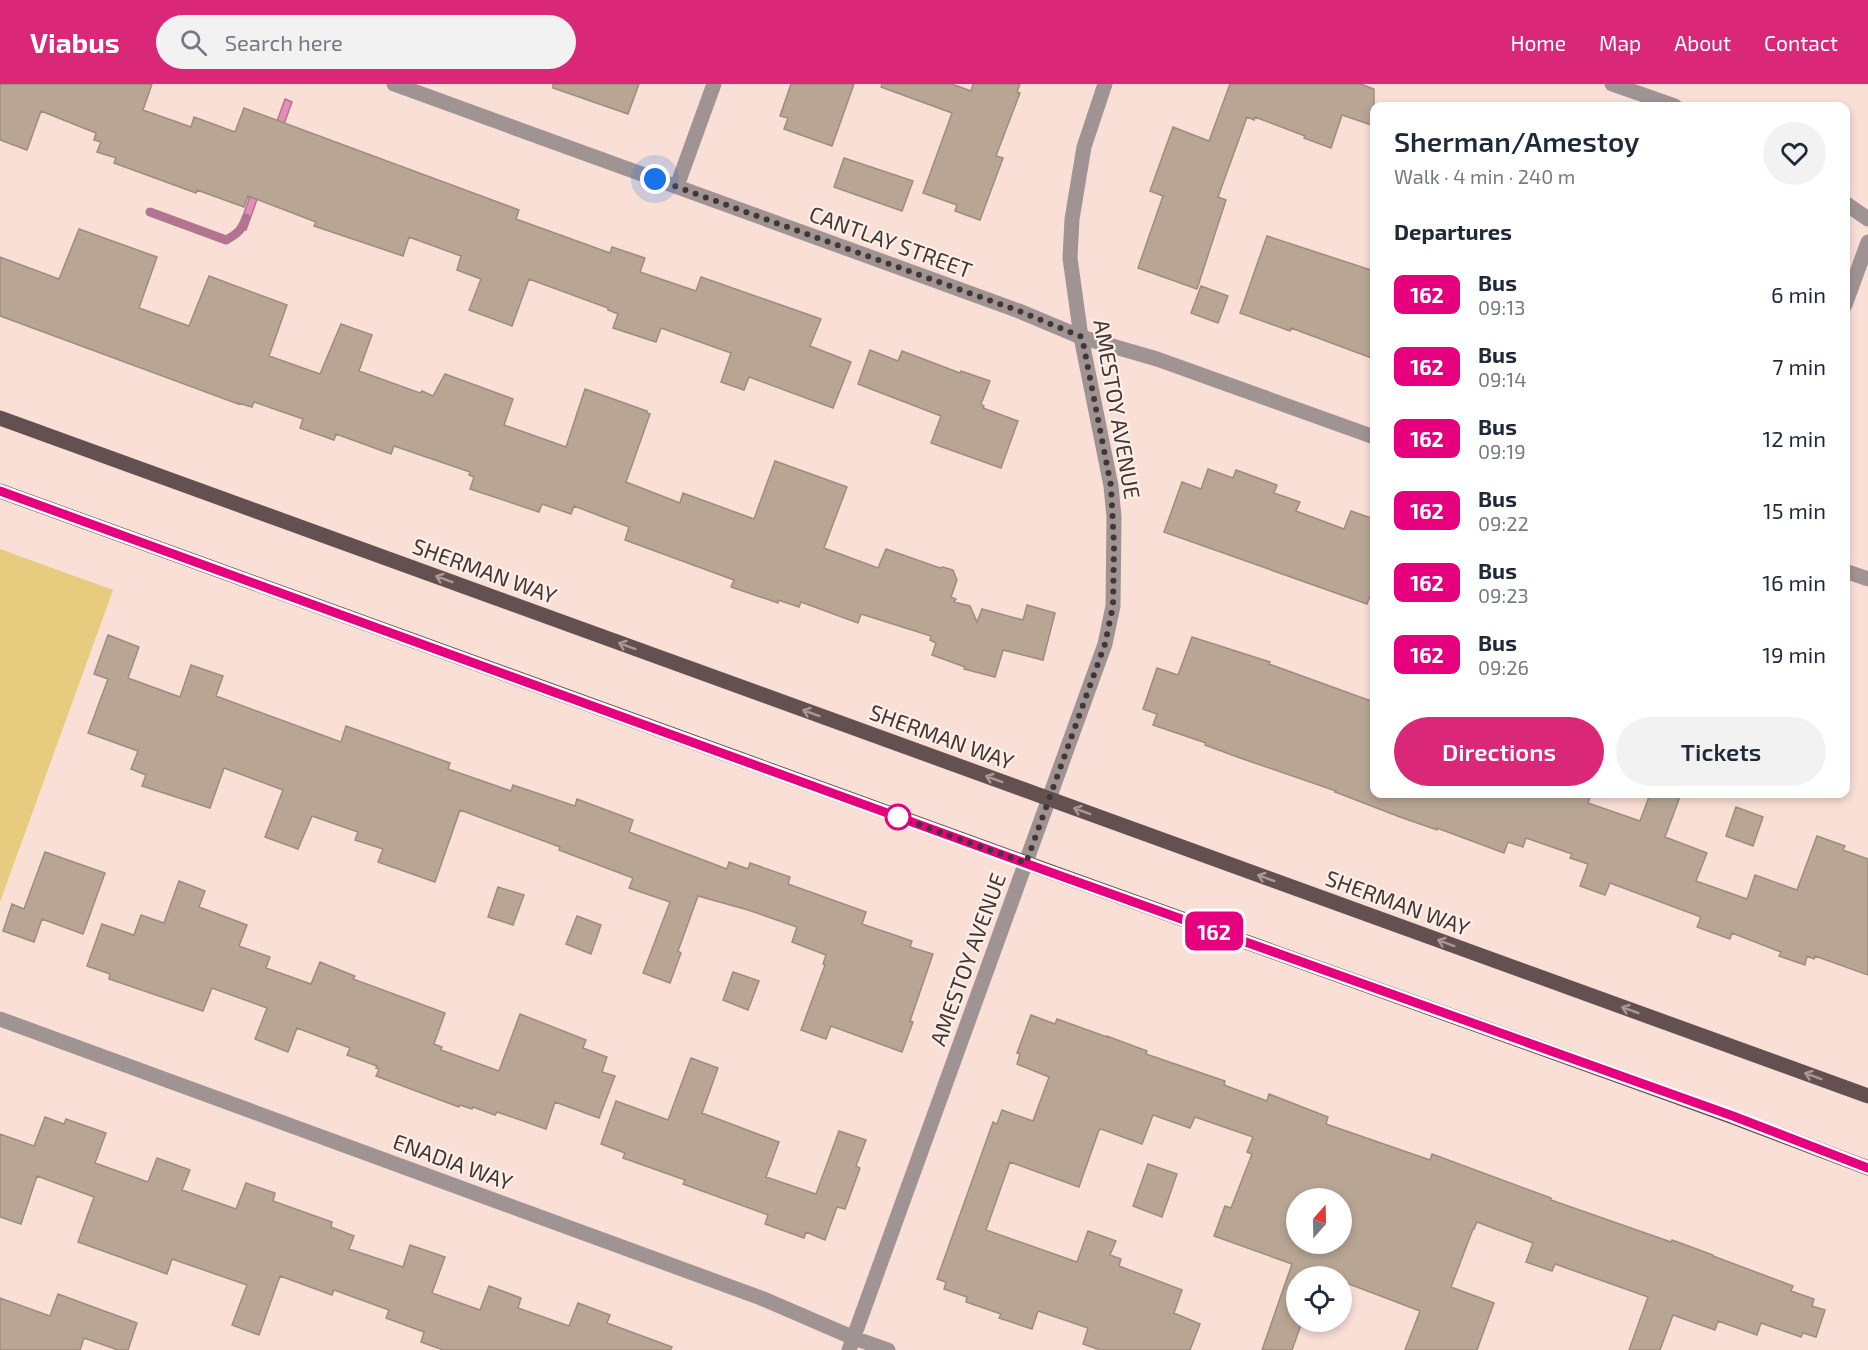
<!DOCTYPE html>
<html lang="en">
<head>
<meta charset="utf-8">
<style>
  body { margin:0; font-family:"Exo 2",sans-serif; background:#f2f2f3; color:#1f2937; height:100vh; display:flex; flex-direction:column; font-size:22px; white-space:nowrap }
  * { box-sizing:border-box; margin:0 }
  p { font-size:20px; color:#747a83 }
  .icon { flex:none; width:33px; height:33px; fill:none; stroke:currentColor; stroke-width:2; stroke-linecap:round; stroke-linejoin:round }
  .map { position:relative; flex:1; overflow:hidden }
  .side { position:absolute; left:1370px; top:18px; width:480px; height:696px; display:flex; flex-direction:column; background:#fff; border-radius:12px; box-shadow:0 3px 9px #0003 }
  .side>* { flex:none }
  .badge { padding:0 12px; border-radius:9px; font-size:21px; line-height:39px }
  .needle { width:39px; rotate:20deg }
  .controls { position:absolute; left:1286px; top:1104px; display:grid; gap:12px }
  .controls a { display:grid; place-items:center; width:66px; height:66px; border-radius:50%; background:#fff; box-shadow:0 3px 9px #0003; font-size:30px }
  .you { position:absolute; width:30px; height:30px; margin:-15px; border:4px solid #fff; border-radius:50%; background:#1a73e8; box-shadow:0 0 0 9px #1a73e833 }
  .map>.badge { position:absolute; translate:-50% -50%; box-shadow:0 0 0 3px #fff }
  h2 { padding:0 24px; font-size:22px; line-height:54px }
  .round { display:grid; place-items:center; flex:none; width:63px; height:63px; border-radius:32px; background:#f2f2f3 }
  .summary { display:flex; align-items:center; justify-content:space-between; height:102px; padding:0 24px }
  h1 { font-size:28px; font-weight:600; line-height:45px }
  .button { display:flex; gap:12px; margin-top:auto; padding:12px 24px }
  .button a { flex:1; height:69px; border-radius:36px; background:#db2777; color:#fff; font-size:24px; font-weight:600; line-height:69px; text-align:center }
  .button a+a { background:#f2f2f3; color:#1f2937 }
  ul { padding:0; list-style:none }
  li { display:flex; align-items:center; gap:18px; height:72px; padding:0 24px }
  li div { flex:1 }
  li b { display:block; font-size:22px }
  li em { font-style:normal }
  li .badge { min-width:66px; font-weight:700; text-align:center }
  header { display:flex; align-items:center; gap:36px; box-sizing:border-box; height:84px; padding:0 30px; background:#db2777; color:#fff }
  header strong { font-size:28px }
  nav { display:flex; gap:33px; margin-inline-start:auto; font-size:21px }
  .search { width:420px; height:54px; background:#f2f2f3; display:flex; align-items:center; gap:15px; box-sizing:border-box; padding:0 21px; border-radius:33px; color:#747a83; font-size:22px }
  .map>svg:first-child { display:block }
  .green { fill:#e7cb7f }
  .water { fill:#e28fb7; stroke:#b27590; stroke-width:1.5 }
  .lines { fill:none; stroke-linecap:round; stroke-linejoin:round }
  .stream { stroke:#b27590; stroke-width:9 }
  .building { fill:#b8a594; stroke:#9e8c7c; stroke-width:1.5; fill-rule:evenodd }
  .minor { stroke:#9f9394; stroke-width:15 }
  .major { stroke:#655051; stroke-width:15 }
  .oneway { stroke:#aa9895 }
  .line-casing { stroke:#fff; stroke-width:14 }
  .line { stroke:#e6007e; stroke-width:9 }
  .walk { stroke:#423734; stroke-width:6; stroke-dasharray:0 10.8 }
  .stop-dot { fill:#fff; stroke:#e6007e; stroke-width:3 }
  .labels { text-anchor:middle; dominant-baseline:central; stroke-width:4.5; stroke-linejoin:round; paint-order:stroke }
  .street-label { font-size:22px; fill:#423734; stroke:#ffefe9 }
</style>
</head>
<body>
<header>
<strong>Viabus</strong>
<div class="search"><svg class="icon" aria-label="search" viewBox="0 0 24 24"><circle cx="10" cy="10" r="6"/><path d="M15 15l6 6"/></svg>Search here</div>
<nav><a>Home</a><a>Map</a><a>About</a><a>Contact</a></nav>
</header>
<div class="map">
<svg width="1868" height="1266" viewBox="0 0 1868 1266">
  <rect width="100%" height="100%" fill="#f9dfd6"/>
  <!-- green -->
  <path class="green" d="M 0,465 L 113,506 L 0,818 Z"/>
  <!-- water -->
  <path class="water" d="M 285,15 L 292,18 L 246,146 L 239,143 Z"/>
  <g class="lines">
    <!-- stream -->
    <path class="stream" d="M 150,128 L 226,156 C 237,150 242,146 246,134"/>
  </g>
  <!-- building -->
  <path class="building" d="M 0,0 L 152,0 L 143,26 L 191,43 L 194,33 L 235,48 L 244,24 L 519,126 L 516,135 L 610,169 L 612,163 L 645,174 L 640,188 L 696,207 L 701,193 L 821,235 L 810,262 L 851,278 L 833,324 L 749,293 L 744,306 L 721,298 L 731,269 L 661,244 L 656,258 L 613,244 L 618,230 L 608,226 L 608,224 L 529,195 L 512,242 L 469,226 L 481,195 L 457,186 L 461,172 L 409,153 L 403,172 L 314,142 L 316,138 L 248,112 L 244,123 L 197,106 L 196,109 L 114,79 L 116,74 L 97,68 L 101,58 L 94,56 L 96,49 L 41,27 L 27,66 L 0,56 Z
    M 553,0 L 639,0 L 628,30 L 553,4 Z
    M 791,0 L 854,0 L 832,62 L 784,45 L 788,34 L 780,32 Z
    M 882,0 L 952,0 L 971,7 L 973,0 L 1020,0 L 1017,8 L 1020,9 L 996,72 L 1003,74 L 980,136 L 955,127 L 957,121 L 923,109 L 952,29 L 881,3 Z
    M 1230,0 L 1361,0 L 1374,5 L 1374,42 L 1342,31 L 1331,64 L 1304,54 L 1305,52 L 1255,33 L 1254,36 L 1247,33 L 1218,113 L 1226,116 L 1197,205 L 1138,184 L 1163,112 L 1150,107 L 1173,43 L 1209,57 Z
    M 844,74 L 913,97 L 902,127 L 834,103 Z
    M 79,145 L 157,173 L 139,224 L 189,242 L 209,192 L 287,221 L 269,272 L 320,290 L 341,240 L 372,251 L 359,287 L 420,309 L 422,307 L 433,312 L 445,290 L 513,315 L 504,341 L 566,363 L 585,305 L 647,327 L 647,329 L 650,330 L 626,398 L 680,419 L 683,409 L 754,435 L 775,377 L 847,403 L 824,464 L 878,484 L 886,465 L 940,484 L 943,483 L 953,486 L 957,496 L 951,513 L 956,515 L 954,518 L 970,522 L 977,538 L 982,525 L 1023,536 L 1027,521 L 1055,529 L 1043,576 L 1003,566 L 995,593 L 964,585 L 965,583 L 932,571 L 936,559 L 930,556 L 931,552 L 861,530 L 858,539 L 801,518 L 799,523 L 778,516 L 778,519 L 731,503 L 734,496 L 625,456 L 629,443 L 574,422 L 571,430 L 542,420 L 539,428 L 470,405 L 474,393 L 469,391 L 470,388 L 394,362 L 391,370 L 336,350 L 334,356 L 300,344 L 303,335 L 254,318 L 252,323 L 238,319 L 238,320 L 0,232 L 0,173 L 59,195 Z
    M 1267,152 L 1374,187 L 1374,275 L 1291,244 L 1290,247 L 1240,229 Z
    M 1201,202 L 1228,212 L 1218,239 L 1191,229 Z
    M 870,266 L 898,277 L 902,267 L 960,289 L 961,287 L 990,297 L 981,320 L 984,322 L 983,324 L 1018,337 L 1001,384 L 931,359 L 941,332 L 858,300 Z
    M 1208,385 L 1233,394 L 1236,386 L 1277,401 L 1274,409 L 1300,418 L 1296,427 L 1344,445 L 1351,427 L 1374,435 L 1374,501 L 1367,520 L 1164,448 L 1182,398 L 1201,405 Z
    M 108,551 L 139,563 L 128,594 L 180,613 L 191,581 L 223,592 L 216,612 L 341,658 L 346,642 L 450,679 L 448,685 L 511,707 L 513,701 L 575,722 L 577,715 L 633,736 L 629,748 L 727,785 L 729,778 L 748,785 L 750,779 L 790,793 L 788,800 L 866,828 L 862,840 L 912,857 L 910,863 L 933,870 L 910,937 L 913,938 L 902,968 L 831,942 L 826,955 L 801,946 L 825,881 L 823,880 L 826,871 L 792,858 L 797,843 L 748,826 L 698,812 L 678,867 L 681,869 L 670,899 L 643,889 L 670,818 L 629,804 L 633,794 L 559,766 L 560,763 L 460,726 L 435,798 L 378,778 L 383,765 L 355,756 L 358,748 L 312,732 L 298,765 L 265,753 L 283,706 L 224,684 L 210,724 L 142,702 L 146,691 L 131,685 L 138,667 L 88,649 L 108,595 L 94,590 Z
    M 1192,553 L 1270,578 L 1269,580 L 1374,618 L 1374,710 L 1591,710 L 1588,719 L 1640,737 L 1650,710 L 1681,710 L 1665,753 L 1707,769 L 1696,797 L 1747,815 L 1755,791 L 1797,806 L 1817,752 L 1845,762 L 1843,766 L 1868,775 L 1868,891 L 1815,872 L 1814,875 L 1807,872 L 1805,881 L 1779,872 L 1781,868 L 1732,849 L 1730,855 L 1697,843 L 1701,833 L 1610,799 L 1605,811 L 1580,802 L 1588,780 L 1570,774 L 1572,770 L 1526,754 L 1523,763 L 1508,758 L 1504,769 L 1437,744 L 1437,746 L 1400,733 L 1335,708 L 1336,707 L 1243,675 L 1205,661 L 1206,659 L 1153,641 L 1157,630 L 1143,625 L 1157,584 L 1178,591 Z
    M 1736,723 L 1763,733 L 1753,762 L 1726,752 Z
    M 45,768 L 105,789 L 83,850 L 42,835 L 34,858 L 3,847 L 12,820 L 24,825 Z
    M 179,797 L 205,807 L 199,823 L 247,841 L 239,862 L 270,873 L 266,884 L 311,900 L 320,878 L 355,892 L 353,895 L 445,929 L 434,960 L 442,963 L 441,966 L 499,987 L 520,930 L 586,956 L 583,964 L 607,973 L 602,988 L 615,992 L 599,1034 L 555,1018 L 546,1045 L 497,1028 L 495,1031 L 473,1023 L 472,1025 L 460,1021 L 459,1023 L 376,992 L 379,985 L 376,984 L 377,982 L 347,971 L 350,964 L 297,944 L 288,968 L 255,955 L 267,924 L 212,904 L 203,927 L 109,895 L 110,890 L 87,882 L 102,840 L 134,851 L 141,831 L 164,839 Z
    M 498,803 L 524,811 L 513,841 L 488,833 Z
    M 577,832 L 601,841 L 591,870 L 566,860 Z
    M 733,888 L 759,897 L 748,926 L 723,916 Z
    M 1031,931 L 1055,940 L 1057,935 L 1107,953 L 1107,952 L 1147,967 L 1146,970 L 1225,997 L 1224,1001 L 1267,1017 L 1269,1010 L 1328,1033 L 1326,1040 L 1430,1076 L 1432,1070 L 1551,1114 L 1551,1116 L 1671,1158 L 1672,1156 L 1713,1171 L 1713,1172 L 1793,1202 L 1791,1207 L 1814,1215 L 1812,1222 L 1825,1226 L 1816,1253 L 1803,1249 L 1801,1253 L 1761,1239 L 1757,1251 L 1718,1237 L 1715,1246 L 1673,1231 L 1660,1266 L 1629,1266 L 1648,1213 L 1555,1180 L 1552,1187 L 1526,1178 L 1533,1159 L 1477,1138 L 1474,1145 L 1473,1145 L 1451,1203 L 1494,1219 L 1477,1266 L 1405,1266 L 1420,1227 L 1341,1197 L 1341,1192 L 1328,1192 L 1318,1189 L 1317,1192 L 1296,1192 L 1296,1238 L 1302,1238 L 1292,1266 L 1262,1266 L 1292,1180 L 1214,1152 L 1225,1122 L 1231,1124 L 1252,1070 L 1247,1068 L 1253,1053 L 1195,1033 L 1190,1044 L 1153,1031 L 1142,1060 L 1101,1045 L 1099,1046 L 1079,1103 L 1010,1078 L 986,1146 L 1077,1178 L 1088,1147 L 1116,1157 L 1110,1171 L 1121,1175 L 1119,1182 L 1182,1206 L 1174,1229 L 1200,1240 L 1190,1266 L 1100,1266 L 1083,1260 L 1088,1244 L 1038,1227 L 1032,1245 L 999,1234 L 1001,1230 L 966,1218 L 967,1213 L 944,1205 L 946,1198 L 937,1195 L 993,1038 L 997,1040 L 1002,1026 L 1033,1037 L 1049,993 L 1017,980 L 1020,970 L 1017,969 ZM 1296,1114 L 1341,1114 L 1341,1160 L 1296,1160 Z
    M 691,974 L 718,984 L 702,1029 L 779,1058 L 766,1093 L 816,1110 L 839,1047 L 866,1056 L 856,1082 L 860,1084 L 845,1125 L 837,1123 L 825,1156 L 806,1148 L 804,1154 L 765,1140 L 768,1131 L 683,1100 L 685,1096 L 623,1074 L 625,1069 L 601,1060 L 616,1017 L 668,1036 Z
    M 45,1033 L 64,1040 L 66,1035 L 106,1049 L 95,1079 L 148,1098 L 157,1074 L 190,1086 L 182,1106 L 236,1125 L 246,1099 L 275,1109 L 273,1117 L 332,1138 L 331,1143 L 354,1152 L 349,1165 L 403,1183 L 410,1161 L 445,1173 L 432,1209 L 480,1226 L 489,1202 L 521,1214 L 518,1224 L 569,1242 L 578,1219 L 610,1231 L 607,1239 L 672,1263 L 671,1266 L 443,1266 L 421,1258 L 424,1248 L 386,1234 L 389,1226 L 334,1206 L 332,1211 L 280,1192 L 259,1251 L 232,1241 L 247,1201 L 172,1175 L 167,1190 L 78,1158 L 94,1113 L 37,1092 L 21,1140 L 0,1133 L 0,1050 L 34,1062 Z
    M 1148,1080 L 1177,1090 L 1162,1133 L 1133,1122 Z
    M 58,1210 L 137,1239 L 128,1266 L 118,1266 L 84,1254 L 80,1266 L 0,1266 L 0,1214 L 50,1232 Z"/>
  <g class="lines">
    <!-- minor -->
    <path class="minor" d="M 394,0 L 1019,227 L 1081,253 L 1157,275 L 1374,353
      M 1612,0 L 1675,22
      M 677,102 L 714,0
      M 1845,119 L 1868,135
      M 1845,221 L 1868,158
      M 1845,487 L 1868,495
      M 0,935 L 761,1214 L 854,1254 L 888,1266
      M 849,1266 L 1105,560 L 1113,522 L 1114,433 L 1111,402 L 1081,253 L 1070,174 L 1072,135 L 1084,63 L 1105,0"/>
    <!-- major -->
    <path class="major" d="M 0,334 L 1868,1012
      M 0,407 L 1068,794 L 1733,1033 L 1868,1084"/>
  </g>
  <!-- one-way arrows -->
  <defs><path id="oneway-shaft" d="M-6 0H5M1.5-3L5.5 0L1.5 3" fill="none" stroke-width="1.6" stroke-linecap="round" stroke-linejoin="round" transform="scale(1.5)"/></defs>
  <g class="oneway">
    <use href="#oneway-shaft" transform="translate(444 495) rotate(-160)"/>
    <use href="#oneway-shaft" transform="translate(627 562) rotate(-160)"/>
    <use href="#oneway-shaft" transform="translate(811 629) rotate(-160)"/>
    <use href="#oneway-shaft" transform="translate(994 695) rotate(-160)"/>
    <use href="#oneway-shaft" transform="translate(1082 727) rotate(-160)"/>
    <use href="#oneway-shaft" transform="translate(1266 794) rotate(-160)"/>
    <use href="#oneway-shaft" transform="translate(1446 859) rotate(-160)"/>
    <use href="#oneway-shaft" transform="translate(1630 926) rotate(-160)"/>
    <use href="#oneway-shaft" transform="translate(1813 992) rotate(-160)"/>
  </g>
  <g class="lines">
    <!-- line casing -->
    <g class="line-casing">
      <path id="line" d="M 0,407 L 1047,787 L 1733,1032 L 1868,1084"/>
    </g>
    <!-- line -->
    <use href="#line" class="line"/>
    <!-- walk -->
    <path class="walk" d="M 655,95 L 1019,227 L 1082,253 L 1111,402 L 1114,462 L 1113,522 L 1105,560 L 1026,779 L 898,733"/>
  </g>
  <!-- markers -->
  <circle class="stop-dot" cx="898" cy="733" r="12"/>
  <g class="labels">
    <!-- street labels -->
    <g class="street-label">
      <text transform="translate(891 157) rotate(20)">CANTLAY STREET</text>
      <text transform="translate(1118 325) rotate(80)">AMESTOY AVENUE</text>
      <text transform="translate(485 486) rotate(20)">SHERMAN WAY</text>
      <text transform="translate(942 652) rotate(20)">SHERMAN WAY</text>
      <text transform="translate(1398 818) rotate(20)">SHERMAN WAY</text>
      <text transform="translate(967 875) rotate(-70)">AMESTOY AVENUE</text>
      <text transform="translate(453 1077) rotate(20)">ENADIA WAY</text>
    </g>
  </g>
</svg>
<div class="controls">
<a><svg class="needle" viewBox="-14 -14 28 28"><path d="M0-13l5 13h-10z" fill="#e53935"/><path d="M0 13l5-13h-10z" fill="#747a83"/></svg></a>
<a><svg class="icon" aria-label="locate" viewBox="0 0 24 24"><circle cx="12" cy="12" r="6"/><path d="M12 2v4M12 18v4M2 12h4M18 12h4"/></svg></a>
</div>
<div class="you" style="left:655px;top:95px"></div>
<b class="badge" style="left:1214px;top:847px;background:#e6007e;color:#fff">162</b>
<section class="side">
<div class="summary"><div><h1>Sherman/Amestoy</h1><p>Walk · 4 min · 240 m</p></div><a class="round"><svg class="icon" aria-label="heart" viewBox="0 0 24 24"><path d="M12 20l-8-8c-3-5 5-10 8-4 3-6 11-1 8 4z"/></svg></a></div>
<h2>Departures</h2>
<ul>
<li><span class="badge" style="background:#e6007e;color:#fff">162</span><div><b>Bus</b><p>09:13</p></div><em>6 min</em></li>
<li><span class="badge" style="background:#e6007e;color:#fff">162</span><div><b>Bus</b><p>09:14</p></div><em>7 min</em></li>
<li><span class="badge" style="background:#e6007e;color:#fff">162</span><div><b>Bus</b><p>09:19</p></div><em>12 min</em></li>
<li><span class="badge" style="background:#e6007e;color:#fff">162</span><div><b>Bus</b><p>09:22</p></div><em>15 min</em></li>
<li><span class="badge" style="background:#e6007e;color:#fff">162</span><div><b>Bus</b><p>09:23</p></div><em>16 min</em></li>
<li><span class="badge" style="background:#e6007e;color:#fff">162</span><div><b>Bus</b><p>09:26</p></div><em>19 min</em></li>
</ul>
<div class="button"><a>Directions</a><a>Tickets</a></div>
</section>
</div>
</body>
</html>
